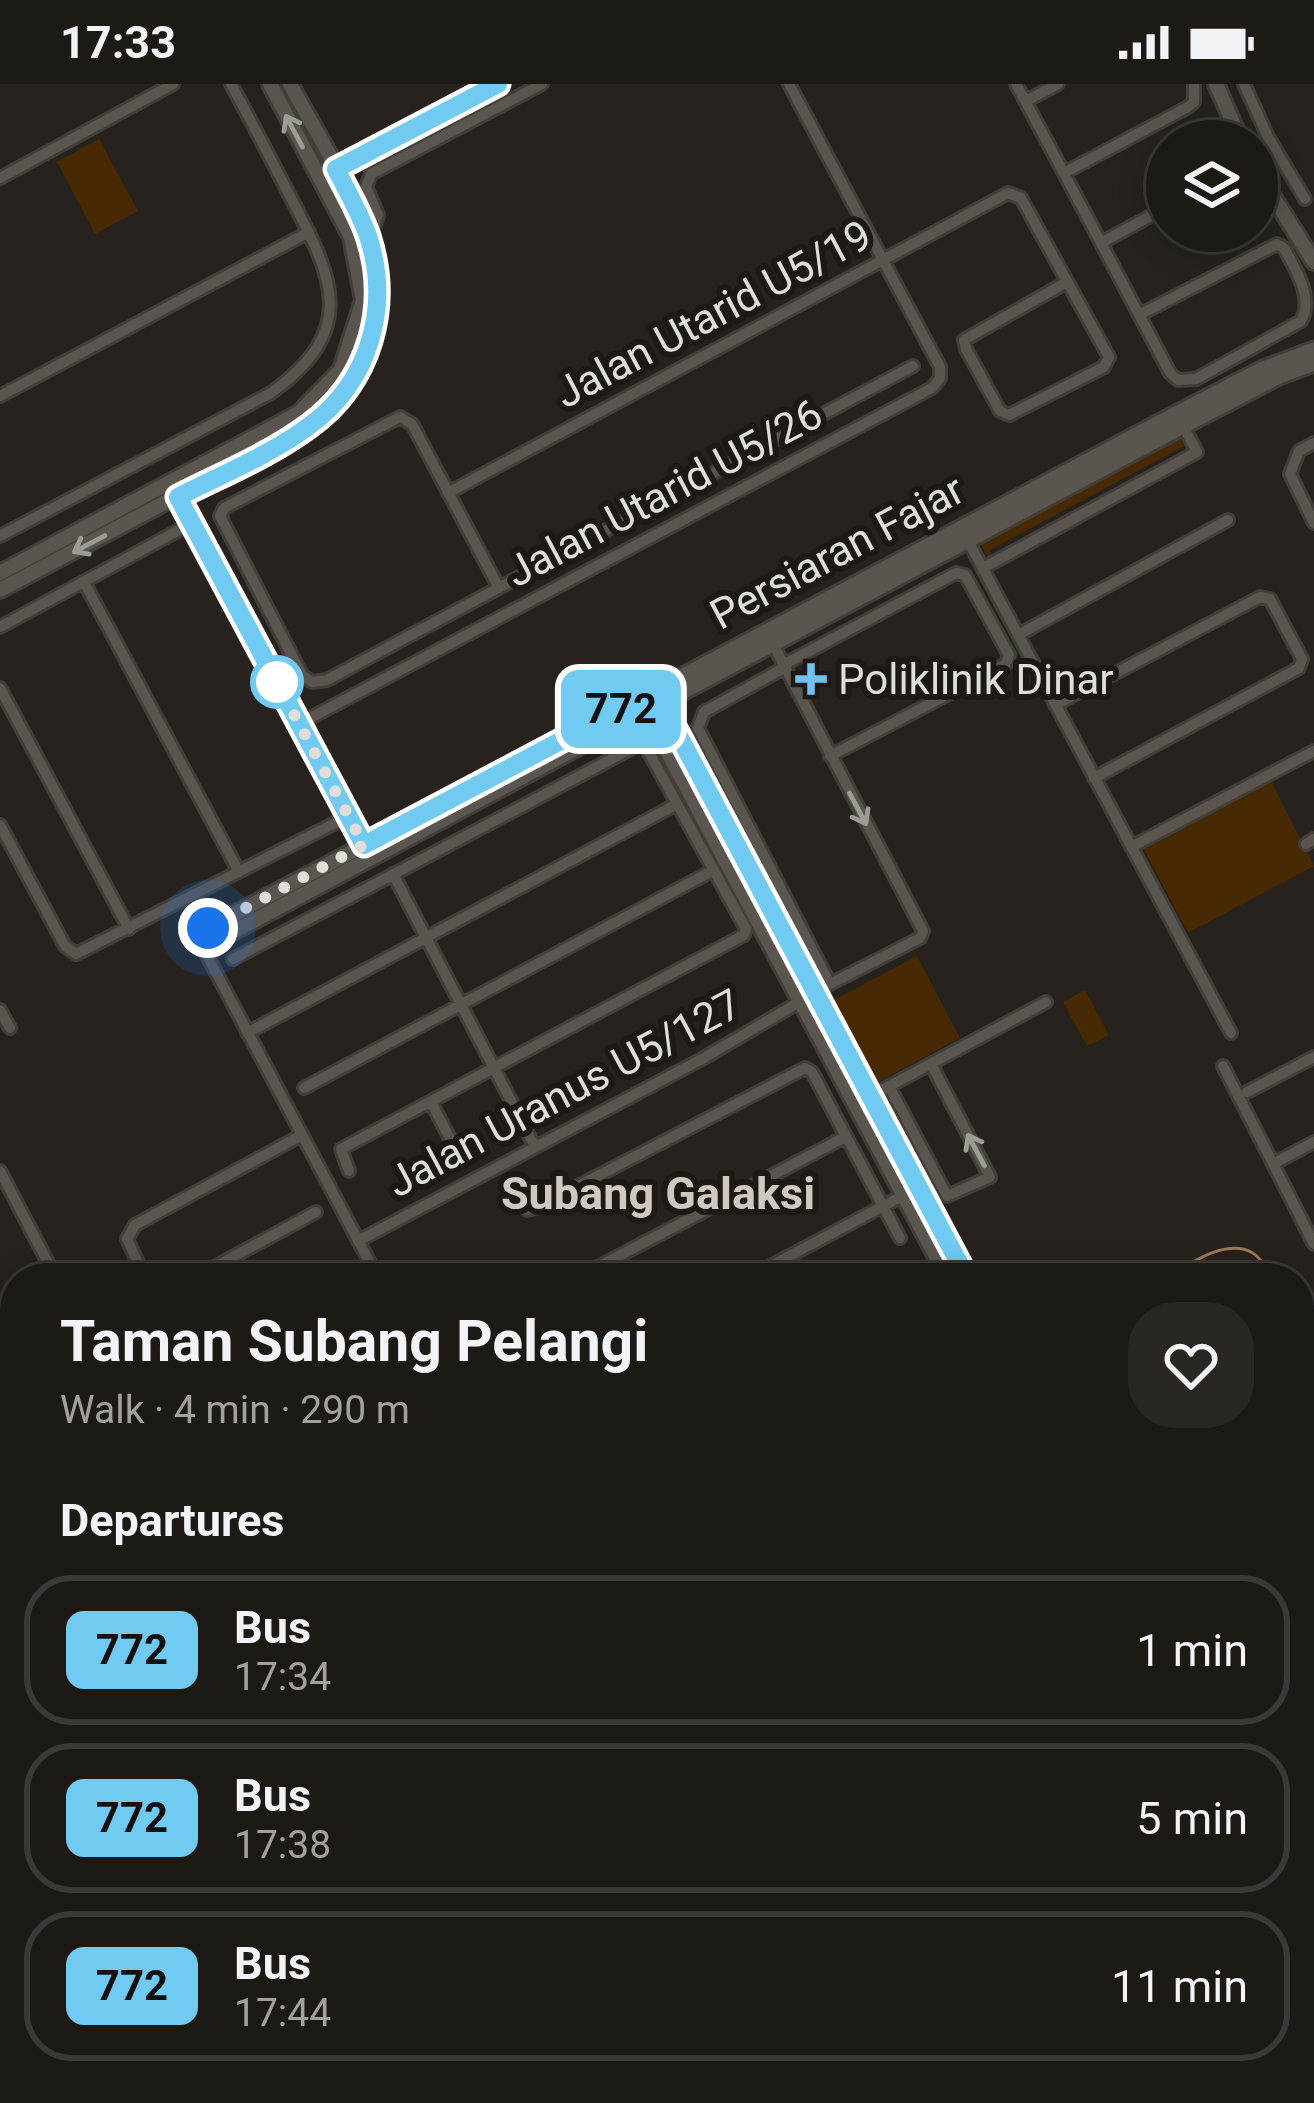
<!DOCTYPE html>
<html lang="en">
<head>
<meta charset="utf-8">
<style>
  body { margin:0; font-family:Roboto,sans-serif; background:#2a2723; color:#f1f3f6; height:100vh; display:flex; flex-direction:column; font-size:45px; white-space:nowrap }
  * { box-sizing:border-box; margin:0 }
  p { font-size:39px; color:#a0a1a1 }
  .icon { flex:none; width:66px; height:66px; fill:none; stroke:currentColor; stroke-width:2; stroke-linecap:round; stroke-linejoin:round }
  .map { position:relative; flex:1; overflow:hidden }
  .details { position:absolute; left:0px; top:1179px; width:1314px; height:840px; display:flex; flex-direction:column; background:#1d1a16; border-radius:48px 48px 0 0; box-shadow:0 6px 30px #0003,0 0 0 3px #3b3835 }
  .details>* { flex:none }
  .badge { padding:0 24px; border-radius:18px; font-size:42px; line-height:78px }
  .buttons { position:absolute; left:1146px; top:36px; display:grid; gap:24px }
  .buttons a { display:grid; place-items:center; width:132px; height:132px; border-radius:50%; background:#1d1a16; box-shadow:0 6px 30px #0003,0 0 0 3px #3b3835; font-size:60px }
  .you { position:absolute; width:60px; height:60px; margin:-30px; border:9px solid #fff; border-radius:50%; background:#1a73e8; box-shadow:0 0 0 18px #1a73e833 }
  .map>.badge { position:absolute; translate:-50% -50%; box-shadow:0 0 0 6px #fff }
  h2 { padding:0 60px; font-size:45px; line-height:108px }
  .round { display:grid; place-items:center; flex:none; width:126px; height:126px; border-radius:48px; background:#2a2723 }
  .overview { display:flex; align-items:center; justify-content:space-between; height:204px; padding:0 60px }
  h1 { font-size:57px; font-weight:700; line-height:90px }
  ul { padding:0; list-style:none }
  li { display:flex; align-items:center; gap:36px; height:150px; margin:0 24px 18px; padding:0 36px; border:6px solid #3b3835; border-radius:48px }
  li div { flex:1 }
  li b { display:block; font-size:45px }
  li em { font-style:normal }
  li .badge { min-width:132px; font-weight:700; text-align:center }
  .status { display:flex; justify-content:space-between; align-items:center; height:84px; padding:0 60px; background:#1d1a16; direction:ltr }
  .status svg { height:33px; fill:currentColor }
  .map>svg:first-child { display:block }
  .green { fill:#472a04 }
  .lines { fill:none; stroke-linecap:round; stroke-linejoin:round }
  .stream { stroke:#9c7b51; stroke-width:3 }
  .minor-casing { stroke:#423e3a; stroke-width:16 }
  .tertiary-casing { stroke:#423e3a; stroke-width:20 }
  .secondary-casing { stroke:#423e3a; stroke-width:21 }
  .minor { stroke:#5b554f; stroke-width:10 }
  .tertiary { stroke:#5b554f; stroke-width:14 }
  .secondary { stroke:#5b554f; stroke-width:15 }
  .oneway { stroke:#9e9a94 }
  .line-casing { stroke:#fff; stroke-width:27 }
  .line { stroke:#71caf2; stroke-width:18 }
  .walk { stroke:#e1deda; stroke-width:12; stroke-dasharray:0 21.6 }
  .poi-dot { fill:#72c1f5; stroke:#1e1914; stroke-width:4.5 }
  .stop-dot { fill:#fff; stroke:#71caf2; stroke-width:6 }
  .labels { text-anchor:middle; dominant-baseline:central; stroke-width:12; stroke-linejoin:round; paint-order:stroke }
  .street-label { font-size:42px; fill:#e1deda; stroke:#1e1914 }
  .poi-label { font-size:42px; fill:#e1deda; stroke:#1e1914; text-anchor:start }
  .neighbourhood-label { font-size:45px; font-weight:bold; fill:#cfc9c2; stroke:#1e1914 }
</style>
</head>
<body>
<div class="status"><b>17:33</b><svg viewBox="0 0 49 12"><path d="M0 12V9h3v3zM5 12V6h3v6zM10 12V3h3v9zM15 12V0h3v12zM26 1h20v11H26zM47 4h2v5h-2z"/></svg></div>
<div class="map">
<svg width="1314" height="2019" viewBox="0 0 1314 2019">
  <rect width="100%" height="100%" fill="#27221d"/>
  <!-- green -->
  <path class="green" d="M 99,55 L 138,127 L 95,150 L 57,78 Z
    M 1179,353 L 1184,362 L 990,466 L 992,472 L 988,474 L 979,457 Z
    M 1271,697 L 1314,782 L 1188,849 L 1143,764 Z
    M 917,872 L 960,954 L 876,999 L 832,917 Z
    M 1085,906 L 1109,951 L 1087,962 L 1063,918 Z"/>
  <g class="lines">
    <!-- stream -->
    <path class="stream" d="M 1173,1194 C 1197,1169 1257,1142 1268,1194
      M 1299,1228 L 1314,1237"/>
    <!-- minor casing -->
    <g class="minor-casing">
      <path id="minor" d="M 1016,0 C 1068,96 1119,193 1170,289 L 1178,296 L 1196,295 L 1301,237 C 1314,214 1296,186 1284,164 L 1277,160 L 1139,231
        M 1244,0 L 1268,53 L 1305,115
        M 1026,17 L 1058,0
        M 1064,89 L 1188,23 L 1194,18 L 1194,0
        M 0,94 L 173,0
        M 367,147 L 375,141 L 378,131 L 366,103 L 371,90 L 542,0
        M 1101,159 L 1167,123
        M 0,312 L 309,148
        M 1314,359 L 1299,367 L 1290,390 L 1314,439
        M 448,409 L 1008,109 L 1021,114 L 1109,273 L 1104,283 L 1009,331 L 1000,327 L 966,265 L 964,256 L 1067,198
        M 0,452 L 271,309 C 358,246 334,196 292,116 C 272,77 252,39 231,0
        M 967,455 L 1231,949
        M 983,484 L 1197,368 L 1181,338
        M 84,498 L 239,788
        M 499,504 L 412,340 L 400,333 L 224,424 L 220,432 L 302,591 L 312,598 L 327,596 L 913,282
        M 0,543 L 192,439
        M 1018,551 L 1228,436
        M 773,560 L 923,847 L 920,854 L 830,900
        M 783,581 L 956,489 L 965,491 L 1009,571 L 1006,580 L 830,672
        M 0,604 L 129,845
        M 1055,621 L 1260,513 L 1270,515 L 1302,575 L 1299,584 L 1094,694
        M 299,640 L 932,304 L 940,294 L 940,283 L 789,0
        M 0,741 L 65,862 L 76,870 L 349,732
        M 1306,760 L 1314,755
        M 1131,763 L 1314,667
        M 393,790 L 535,1063
        M 203,864 L 378,1194
        M 233,875 L 640,660 L 647,665 L 746,845 L 744,851 L 341,1065 L 349,1087
        M 0,926 L 10,944
        M 247,949 L 677,720
        M 1223,982 L 1314,1160
        M 889,1002 L 947,1112 L 990,1093 L 931,980
        M 304,1004 L 714,786
        M 1247,1008 L 1314,973
        M 869,1013 L 1046,918
        M 431,1018 L 461,1076
        M 1273,1080 L 1314,1058
        M 0,1087 L 56,1194
        M 509,1103 L 527,1126 L 536,1124 L 805,984 L 812,988 L 900,1154
        M 358,1157 L 702,975 L 830,900 L 698,644 L 704,628 L 784,584
        M 594,1185 L 845,1053
        M 145,1194 L 127,1155 L 135,1141 L 302,1051
        M 194,1194 L 316,1128
        M 351,1194 L 354,1193
        M 748,1194 L 904,1111
        M 0,1261 L 15,1253
        M 0,1526 L 15,1518
        M 1299,1845 L 1314,1838
        M 576,2004 L 584,2019
        M 1170,2004 L 1178,2019
        M 726,2019 L 753,2004
        M 944,2019 L 971,2004
        M 1051,2019 L 1077,2004
        M 1312,2019 L 1314,2018"/>
    </g>
    <!-- tertiary casing -->
    <g class="tertiary-casing">
      <path id="tertiary" d="M 1216,0 L 1241,57
        M 1257,87 L 1314,178
        M 329,88 L 498,0
        M 174,406 L 364,761
        M 0,489 L 299,329 L 341,286 L 363,216 L 351,153 L 270,0
        M 0,506 L 311,341 C 323,328 339,315 350,301 C 423,206 336,86 290,0
        M 203,864 L 201,856 L 208,844 L 640,615
        M 203,864 L 646,627
        M 1299,1483 L 1314,1474
        M 1299,1501 L 1314,1492
        M 0,1958 L 15,1986
        M 0,1988 L 16,2019
        M 24,2004 L 32,2019"/>
    </g>
    <!-- secondary casing -->
    <g class="secondary-casing">
      <path id="secondary" d="M 659,615 L 967,1194
        M 646,627 L 1183,342 L 1279,292 L 1314,279
        M 948,1194 L 640,615 L 1176,330 L 1263,285 L 1314,266
        M 1299,1566 L 1314,1580
        M 1299,1589 L 1314,1603"/>
    </g>
    <!-- minor -->
    <use href="#minor" class="minor"/>
    <!-- tertiary -->
    <use href="#tertiary" class="tertiary"/>
    <!-- secondary -->
    <use href="#secondary" class="secondary"/>
  </g>
  <!-- one-way arrows -->
  <defs><path id="oneway-shaft" d="M-6 0H5M1.5-3L5.5 0L1.5 3" fill="none" stroke-width="1.6" stroke-linecap="round" stroke-linejoin="round" transform="scale(3)"/></defs>
  <g class="oneway">
    <use href="#oneway-shaft" transform="translate(294 47) rotate(-118)"/>
    <use href="#oneway-shaft" transform="translate(89 460) rotate(152)"/>
    <use href="#oneway-shaft" transform="translate(858 725) rotate(62)"/>
    <use href="#oneway-shaft" transform="translate(976 1066) rotate(-118)"/>
  </g>
  <g class="lines">
    <!-- line casing -->
    <g class="line-casing">
      <path id="line" d="M 498,0 L 336,85 C 347,107 360,129 368,152 C 391,222 370,298 309,342 C 270,371 221,391 178,413 L 364,761 L 655,607 L 967,1194"/>
    </g>
    <!-- line -->
    <use href="#line" class="line"/>
    <!-- walk -->
    <path class="walk" d="M 208,844 L 364,761 L 273,591 L 277,598"/>
  </g>
  <!-- markers -->
  <path class="poi-dot" d="M805 577h12v12h12v12h-12v12h-12v-12h-12v-12h12z"/>
  <circle class="stop-dot" cx="277" cy="598" r="24"/>
  <g class="labels">
    <!-- street labels -->
    <g class="street-label">
      <text transform="translate(713 230) rotate(-28)">Jalan Utarid U5/19</text>
      <text transform="translate(664 409) rotate(-28)">Jalan Utarid U5/26</text>
      <text transform="translate(837 468) rotate(-28)">Persiaran Fajar</text>
      <text transform="translate(564 1009) rotate(-28)">Jalan Uranus U5/127</text>
    </g>
    <!-- poi labels -->
    <g class="poi-label">
      <text x="838" y="595">Poliklinik Dinar</text>
    </g>
    <!-- neighbourhood labels -->
    <g class="neighbourhood-label">
      <text x="658" y="1109">Subang Galaksi</text>
    </g>
  </g>
</svg>
<div class="buttons">
<a><svg class="icon" aria-label="layers" viewBox="0 0 24 24"><path d="M12 4l9 5-9 5-9-5zM3 14l9 5 9-5"/></svg></a>
</div>
<div class="you" style="left:208px;top:844px"></div>
<b class="badge" style="left:621px;top:625px;background:#71caf2;color:#111">772</b>
<section class="details">
<div class="overview"><div><h1>Taman Subang Pelangi</h1><p>Walk · 4 min · 290 m</p></div><a class="round"><svg class="icon" aria-label="heart" viewBox="0 0 24 24"><path d="M12 20l-8-8c-3-5 5-10 8-4 3-6 11-1 8 4z"/></svg></a></div>
<h2>Departures</h2>
<ul>
<li><span class="badge" style="background:#71caf2;color:#111">772</span><div><b>Bus</b><p>17:34</p></div><em>1 min</em></li>
<li><span class="badge" style="background:#71caf2;color:#111">772</span><div><b>Bus</b><p>17:38</p></div><em>5 min</em></li>
<li><span class="badge" style="background:#71caf2;color:#111">772</span><div><b>Bus</b><p>17:44</p></div><em>11 min</em></li>
</ul>
</section>
</div>
</body>
</html>
